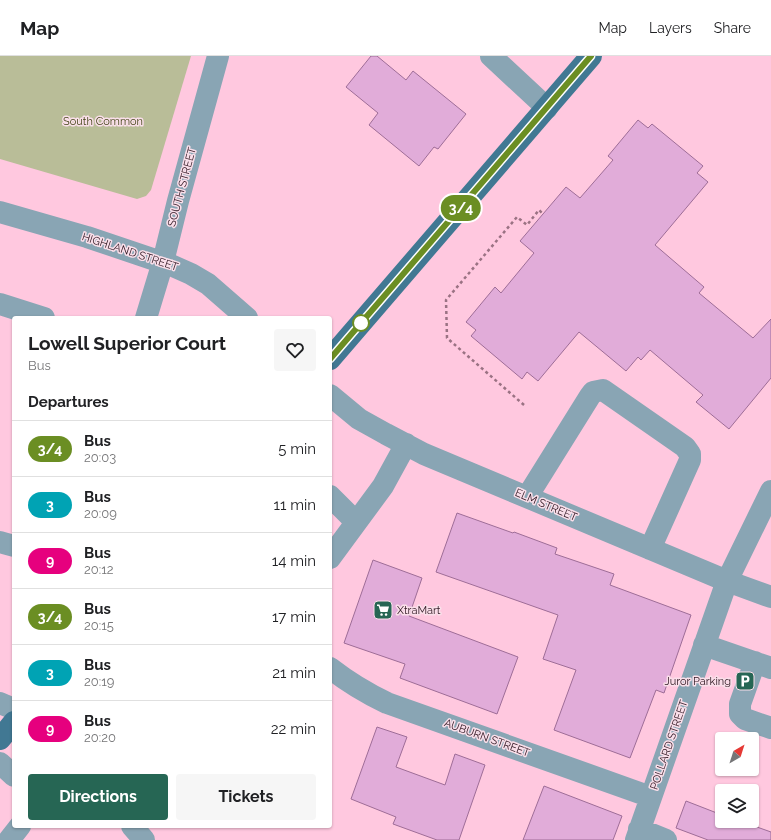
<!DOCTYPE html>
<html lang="en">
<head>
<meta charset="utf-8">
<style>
  body { margin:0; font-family:Raleway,sans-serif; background:#f6f6f6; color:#202124; height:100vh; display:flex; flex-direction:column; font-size:15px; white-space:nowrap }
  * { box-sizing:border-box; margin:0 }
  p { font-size:13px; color:#757577 }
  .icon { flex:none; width:22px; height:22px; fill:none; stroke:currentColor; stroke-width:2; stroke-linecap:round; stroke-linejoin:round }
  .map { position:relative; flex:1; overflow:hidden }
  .side { position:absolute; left:12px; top:260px; width:320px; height:512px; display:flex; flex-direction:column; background:#fff; border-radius:4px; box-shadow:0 1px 3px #0004 }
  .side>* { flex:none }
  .badge { padding:0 8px; border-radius:13px; font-size:14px; line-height:26px }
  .needle { width:26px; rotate:39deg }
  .buttons { position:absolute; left:715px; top:676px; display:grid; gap:8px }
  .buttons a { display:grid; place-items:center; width:44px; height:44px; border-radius:4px; background:#fff; box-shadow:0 1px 3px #0004; font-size:20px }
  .map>.badge { position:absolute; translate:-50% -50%; box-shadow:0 0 0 2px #fff }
  h2 { padding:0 16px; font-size:15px; line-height:36px }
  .round { display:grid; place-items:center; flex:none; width:42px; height:42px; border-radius:4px; background:#f6f6f6 }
  .overview { display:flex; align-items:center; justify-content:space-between; height:68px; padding:0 16px }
  h1 { font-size:19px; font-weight:700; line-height:30px }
  .button { display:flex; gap:8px; margin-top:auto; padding:8px 16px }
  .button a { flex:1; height:46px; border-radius:4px; background:#266654; color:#fff; font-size:16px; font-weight:700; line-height:46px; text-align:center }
  .button a+a { background:#f6f6f6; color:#202124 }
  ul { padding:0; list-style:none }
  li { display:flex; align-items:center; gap:12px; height:56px; padding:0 16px; border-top:1px solid #e0e0e0 }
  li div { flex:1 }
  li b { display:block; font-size:15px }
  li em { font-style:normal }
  li .badge { min-width:44px; font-weight:700; text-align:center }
  header { display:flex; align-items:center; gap:24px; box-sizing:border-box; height:56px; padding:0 20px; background:#fff; border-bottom:1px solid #e0e0e0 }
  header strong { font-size:19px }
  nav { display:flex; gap:22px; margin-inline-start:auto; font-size:14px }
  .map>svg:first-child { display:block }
  .green { fill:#b9bd98 }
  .building { fill:#e1acd9; stroke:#9e6d97 }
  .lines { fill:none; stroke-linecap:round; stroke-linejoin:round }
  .path { stroke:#9a7283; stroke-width:2.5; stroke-dasharray:3 3; stroke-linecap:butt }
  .minor { stroke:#89a5b4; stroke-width:22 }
  .major { stroke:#417893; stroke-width:22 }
  .line-casing { stroke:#fff; stroke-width:9 }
  .line { stroke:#6b8e23; stroke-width:6 }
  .stop-dot { fill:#fff; stroke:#6b8e23; stroke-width:2 }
  .labels { text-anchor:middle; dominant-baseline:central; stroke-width:3; stroke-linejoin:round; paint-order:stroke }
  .park-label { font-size:11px; fill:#444618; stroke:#fadfea }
  .street-label { font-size:11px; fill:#2f1722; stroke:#fadfea }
  .poi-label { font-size:11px; fill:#2f1722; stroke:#fadfea; text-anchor:start }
</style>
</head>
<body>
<header>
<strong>Map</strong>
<nav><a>Map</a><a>Layers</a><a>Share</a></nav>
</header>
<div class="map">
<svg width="771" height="784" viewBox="0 0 771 784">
  <rect width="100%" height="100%" fill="#ffc8df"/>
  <!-- green -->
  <path class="green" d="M 0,0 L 191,0 L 151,134 L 146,140 L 137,143 L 0,103 Z"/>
  <!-- building -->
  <path class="building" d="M 371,0 L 377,0 L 406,24 L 413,15 L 466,58 L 438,93 L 434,91 L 419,110 L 369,69 L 378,57 L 346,31 Z
    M 638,64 L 648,72 L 652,68 L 703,110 L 697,117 L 708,126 L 655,189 L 704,231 L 699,237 L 753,282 L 771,263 L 771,322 L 729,373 L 696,346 L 703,339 L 650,294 L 641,304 L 638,301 L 626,315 L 579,276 L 538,325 L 527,316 L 522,323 L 471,280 L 476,274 L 466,266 L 495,231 L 501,237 L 534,197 L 520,185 L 566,131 L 580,142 L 613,104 L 608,100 Z
    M 457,457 L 513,477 L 514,476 L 557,492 L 555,498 L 614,518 L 610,529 L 691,559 L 664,637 L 656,634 L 630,702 L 554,674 L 576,614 L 543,603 L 558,559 L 436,516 Z
    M 373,504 L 422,522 L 409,560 L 518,601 L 497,658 L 400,622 L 405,608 L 344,587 Z
    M 377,671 L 407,681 L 396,711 L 445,729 L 455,698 L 485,709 L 459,784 L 437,784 L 393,768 L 396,761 L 351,743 Z
    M 544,730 L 622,760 L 613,784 L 523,784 Z
    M 686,745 L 722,759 L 722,765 L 740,765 L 771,776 L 771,784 L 708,784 L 676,772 Z"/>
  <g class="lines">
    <!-- path -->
    <path class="path" d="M 524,349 L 447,282 L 446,244 L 517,161 L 527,169 L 539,154 L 543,158"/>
    <!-- minor -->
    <path class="minor" d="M 491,0 L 547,52
      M 0,156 L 87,181 L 173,210 L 191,218 L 208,228 L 247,262
      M 0,248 L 44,262
      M 146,262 L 163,206 L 178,145 L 218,0
      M 330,339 L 359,363 L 386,378 L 424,398 L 727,525 L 771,541
      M 330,440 L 356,466
      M 527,441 L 590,340 L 593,336 L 603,334 L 685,391 L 690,398 L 690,404 L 650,493
      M 0,486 L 14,490
      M 330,502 L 383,430 L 406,388
      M 704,589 L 771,612
      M 755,606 L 740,648 L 740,658 L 745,663 L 771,672
      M 330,612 C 348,626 366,637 387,647 L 651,741
      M 0,647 L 14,653
      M 0,707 L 14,720
      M 132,770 L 144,784
      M 639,773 L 666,784
      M 9,784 L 20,770
      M 636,784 L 727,525 L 771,435"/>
    <!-- major -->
    <path class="major" d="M 330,303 L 591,0
      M 0,683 L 14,666"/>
  </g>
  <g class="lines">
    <!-- line casing -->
    <g class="line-casing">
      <path id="line" d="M 330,303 L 591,0"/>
    </g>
    <!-- line -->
    <use href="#line" class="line"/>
  </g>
  <!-- icons -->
  <defs>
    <g id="supermarket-square" transform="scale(1)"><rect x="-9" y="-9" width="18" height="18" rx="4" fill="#266654" stroke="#fadfea"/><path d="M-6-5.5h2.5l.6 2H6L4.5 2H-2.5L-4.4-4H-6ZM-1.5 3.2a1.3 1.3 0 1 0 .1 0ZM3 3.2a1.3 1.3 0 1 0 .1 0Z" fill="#fff"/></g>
    <g id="parking-square" transform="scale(1)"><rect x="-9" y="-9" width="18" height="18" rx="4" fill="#266654" stroke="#fadfea"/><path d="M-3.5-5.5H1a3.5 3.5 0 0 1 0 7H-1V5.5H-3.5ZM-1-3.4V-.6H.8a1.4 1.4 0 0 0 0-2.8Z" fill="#fff"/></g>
  </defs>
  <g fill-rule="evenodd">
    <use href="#supermarket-square" x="383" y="554"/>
    <use href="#parking-square" x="745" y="625"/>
  </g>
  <!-- markers -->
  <circle class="stop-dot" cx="361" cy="267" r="8"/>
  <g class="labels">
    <!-- park labels -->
    <g class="park-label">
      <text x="103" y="65">South Common</text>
    </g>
    <!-- street labels -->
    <g class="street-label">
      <text transform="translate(182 131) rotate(-75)">SOUTH STREET</text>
      <text transform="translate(130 196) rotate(18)">HIGHLAND STREET</text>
      <text transform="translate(546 449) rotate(23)">ELM STREET</text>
      <text transform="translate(487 682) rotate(20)">AUBURN STREET</text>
      <text transform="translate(669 689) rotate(-71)">POLLARD STREET</text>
    </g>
    <!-- poi labels -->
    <g class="poi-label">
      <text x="397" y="554">XtraMart</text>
      <text x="731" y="625" text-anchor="end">Juror Parking</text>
    </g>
  </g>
</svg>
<div class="buttons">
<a><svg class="needle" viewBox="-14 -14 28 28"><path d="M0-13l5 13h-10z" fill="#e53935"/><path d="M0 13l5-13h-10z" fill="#757577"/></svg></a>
<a><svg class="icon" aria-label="layers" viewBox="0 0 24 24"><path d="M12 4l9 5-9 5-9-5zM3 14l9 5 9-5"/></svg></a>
</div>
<b class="badge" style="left:461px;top:152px;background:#6b8e23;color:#fff">3/4</b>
<section class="side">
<div class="overview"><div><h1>Lowell Superior Court</h1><p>Bus</p></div><a class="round"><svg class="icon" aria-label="heart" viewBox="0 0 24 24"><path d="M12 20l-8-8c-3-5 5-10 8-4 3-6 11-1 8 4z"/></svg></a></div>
<h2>Departures</h2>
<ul>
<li><span class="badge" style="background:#6b8e23;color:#fff">3/4</span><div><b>Bus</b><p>20:03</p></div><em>5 min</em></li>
<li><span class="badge" style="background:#00a3b4;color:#fff">3</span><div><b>Bus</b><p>20:09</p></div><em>11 min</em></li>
<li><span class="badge" style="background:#e6007e;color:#fff">9</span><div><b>Bus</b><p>20:12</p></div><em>14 min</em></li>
<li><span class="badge" style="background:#6b8e23;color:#fff">3/4</span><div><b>Bus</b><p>20:15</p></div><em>17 min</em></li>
<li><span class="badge" style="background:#00a3b4;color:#fff">3</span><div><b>Bus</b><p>20:19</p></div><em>21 min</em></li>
<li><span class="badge" style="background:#e6007e;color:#fff">9</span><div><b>Bus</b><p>20:20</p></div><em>22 min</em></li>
</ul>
<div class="button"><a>Directions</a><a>Tickets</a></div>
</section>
</div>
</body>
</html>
